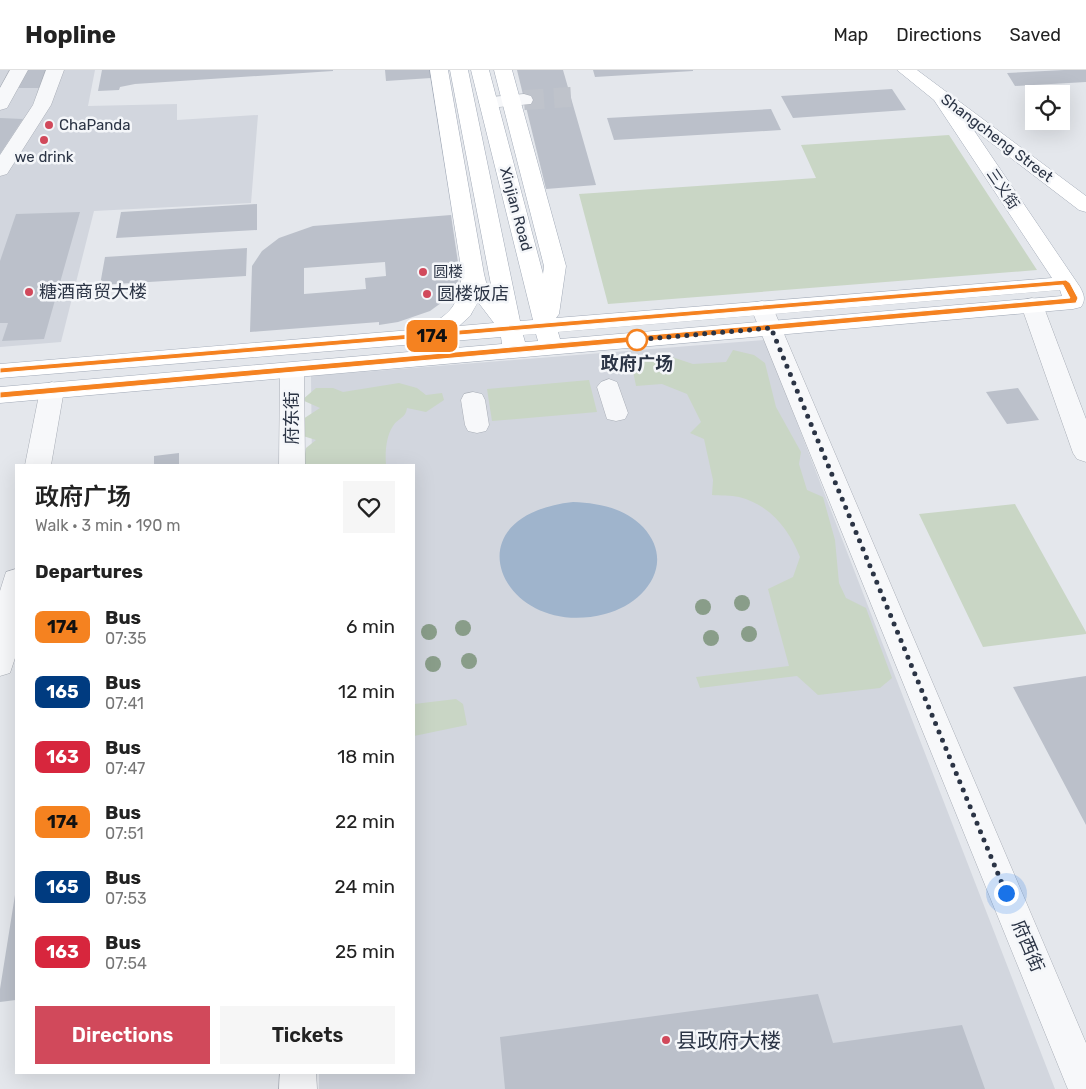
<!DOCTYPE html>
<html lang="en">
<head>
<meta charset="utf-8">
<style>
  body { margin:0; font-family:Rubik,"Noto Sans SC",sans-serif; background:#f6f6f6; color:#222; height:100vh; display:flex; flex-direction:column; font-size:19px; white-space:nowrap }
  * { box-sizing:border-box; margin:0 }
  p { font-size:16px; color:#767676 }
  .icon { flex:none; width:28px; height:28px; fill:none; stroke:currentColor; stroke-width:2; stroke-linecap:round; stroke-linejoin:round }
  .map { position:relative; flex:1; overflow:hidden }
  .panel { position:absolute; left:15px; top:394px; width:400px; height:610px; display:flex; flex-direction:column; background:#fff; border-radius:0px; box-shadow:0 5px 20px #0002 }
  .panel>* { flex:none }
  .badge { padding:0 10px; border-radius:8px; font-size:18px; line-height:32px }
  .buttons { position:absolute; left:1025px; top:15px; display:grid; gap:10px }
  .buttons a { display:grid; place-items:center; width:45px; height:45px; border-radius:0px; background:#fff; box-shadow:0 5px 20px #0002; font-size:25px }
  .you { position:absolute; width:25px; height:25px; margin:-12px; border:4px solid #fff; border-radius:50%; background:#1a73e8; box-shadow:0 0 0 8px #1a73e833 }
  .map>.badge { position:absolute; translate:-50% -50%; box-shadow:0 0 0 2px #fff }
  h2 { padding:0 20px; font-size:19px; line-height:45px }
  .round { display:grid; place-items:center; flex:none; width:52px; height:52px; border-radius:0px; background:#f6f6f6 }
  .summary { display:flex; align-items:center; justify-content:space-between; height:85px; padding:0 20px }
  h1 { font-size:24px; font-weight:600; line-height:38px }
  .action { display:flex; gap:10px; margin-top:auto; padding:10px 20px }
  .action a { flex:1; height:58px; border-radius:0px; background:#d1495b; color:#fff; font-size:20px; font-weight:600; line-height:58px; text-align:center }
  .action a+a { background:#f6f6f6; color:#222 }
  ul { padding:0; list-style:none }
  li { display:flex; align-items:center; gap:15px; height:65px; padding:0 20px }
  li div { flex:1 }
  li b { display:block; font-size:19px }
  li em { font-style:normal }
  li .badge { min-width:55px; font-weight:700; text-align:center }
  header { display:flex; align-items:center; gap:30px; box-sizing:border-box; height:70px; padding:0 25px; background:#fff; border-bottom:1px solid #e0e0e0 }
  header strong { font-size:24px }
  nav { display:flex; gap:28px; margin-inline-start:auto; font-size:18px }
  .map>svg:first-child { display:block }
  .built { fill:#d2d6de }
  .green { fill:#c9d6c5 }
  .water { fill:#9fb4cc }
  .building { fill:#bbc0ca; fill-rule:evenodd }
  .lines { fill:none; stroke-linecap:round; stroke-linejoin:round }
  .minor-tunnel { stroke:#bfc3cb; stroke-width:20; stroke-dasharray:20 10; stroke-linecap:butt }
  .minor-casing { stroke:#a9aeb7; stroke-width:1 }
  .major-casing { stroke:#a3abb8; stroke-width:1 }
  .minor { fill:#f7f8fa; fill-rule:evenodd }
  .major { fill:#fff; fill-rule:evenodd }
  .tree { fill:#899d89 }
  .line { fill:#f58220; stroke:#fff }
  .walk { stroke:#2b3445; stroke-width:5; stroke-dasharray:0 9 }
  .poi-dot { fill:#d1495b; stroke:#f4f6f9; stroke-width:2 }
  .stop-dot { fill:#fff; stroke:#f58220; stroke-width:2.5 }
  .labels { text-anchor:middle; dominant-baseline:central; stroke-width:5; stroke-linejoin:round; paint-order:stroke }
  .far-poi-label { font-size:15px; fill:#2b3445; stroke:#f4f6f9; text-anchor:start }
  .far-street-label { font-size:15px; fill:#2b3445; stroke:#f4f6f9 }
  .poi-label { font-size:18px; fill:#2b3445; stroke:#f4f6f9; text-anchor:start }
  .stop-label { font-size:18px; font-weight:bold; fill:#2b3445; stroke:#f4f6f9 }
  .street-label { font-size:18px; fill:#2b3445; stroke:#f4f6f9 }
  .near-poi-label { font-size:21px; fill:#2b3445; stroke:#f4f6f9; text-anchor:start }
</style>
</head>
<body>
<header>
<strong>Hopline</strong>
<nav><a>Map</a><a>Directions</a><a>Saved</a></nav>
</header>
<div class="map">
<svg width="1086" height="1019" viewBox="0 0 1086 1019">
  <rect width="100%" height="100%" fill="#e4e7ec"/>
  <!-- built -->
  <path class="built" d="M 0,0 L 95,0 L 88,36 L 177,34 L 177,50 L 258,45 L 251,133 L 94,141 L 61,272 L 0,277 Z
    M 765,270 L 1055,1019 L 319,1019 L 319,1003 L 414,1002 L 414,395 L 312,395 L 311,306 Z"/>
  <!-- green -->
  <path class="green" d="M 949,65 L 1037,200 L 608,234 L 579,124 L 816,108 L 801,75 Z
    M 733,280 L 754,285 L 765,293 L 776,337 L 801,382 L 799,394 L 807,420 L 823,427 L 835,470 L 839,513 L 846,528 L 866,538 L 892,608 L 880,618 L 818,625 L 797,606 L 700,618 L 696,607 L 789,596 L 768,519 L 793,507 L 800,487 C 789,459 770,435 739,427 C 731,425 720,426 712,425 L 713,410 L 704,369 L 690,363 L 701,352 L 687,324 L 662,314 L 636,316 L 632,296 L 642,288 L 669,286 L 693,294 L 726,292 Z
    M 589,310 L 597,342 L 492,351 L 487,319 Z
    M 399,313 L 417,318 L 426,325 L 442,323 L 444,330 L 426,342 L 407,338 C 406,348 398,348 393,356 C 386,366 385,383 386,395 L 303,395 L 306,378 L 316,370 L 303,366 L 303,349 L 320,338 L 302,330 L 316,318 L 333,318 L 343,322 Z
    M 1015,434 L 1086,562 L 1086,564 L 983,577 L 919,444 Z
    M 456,629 L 463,634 L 467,655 L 414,666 L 414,634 Z"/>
  <!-- water -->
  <path class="water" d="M 573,432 C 598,433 625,438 643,457 C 677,494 644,534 605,544 C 503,571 445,446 573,432 Z"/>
  <!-- building -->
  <path class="building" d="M 25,0 L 48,0 L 40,18 L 16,18 Z
    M 102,0 L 333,0 L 333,1 L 135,14 L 120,17 L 119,20 L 98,21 Z
    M 385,0 L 430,0 L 431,8 L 386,11 Z
    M 517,0 L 563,0 L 596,115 L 546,119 Z
    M 593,0 L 693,0 L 693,1 L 595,7 Z
    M 1064,0 L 1086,0 L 1086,12 L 1015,16 L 1007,3 Z
    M 892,19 L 906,40 L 793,48 L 781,26 Z
    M 771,39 L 781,60 L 614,70 L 607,48 Z
    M 0,48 L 23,49 L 0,84 Z
    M 257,134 L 257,160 L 116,168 L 121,142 Z
    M 80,142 L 44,269 L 2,271 L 8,253 L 0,253 L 0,191 L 16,144 Z
    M 451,145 L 460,206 L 452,225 L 430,241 L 398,252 L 379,255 L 379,252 L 250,262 L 252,196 L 262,181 L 279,168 L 313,156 ZM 385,192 L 386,206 L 365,208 L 366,219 L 304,224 L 304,198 Z
    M 247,178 L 246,206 L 100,215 L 105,187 Z
    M 1018,318 L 1039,350 L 1007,354 L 986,322 Z
    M 179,383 L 179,395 L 154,395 L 154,386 Z
    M 1086,606 L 1086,755 L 1013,617 Z
    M 15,825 L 16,930 L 0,932 L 0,919 Z
    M 818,924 L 833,973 L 962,955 L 985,1019 L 505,1019 L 500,967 Z"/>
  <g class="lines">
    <!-- minor-tunnel -->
    <path class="minor-tunnel" d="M 524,30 L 571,27"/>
    <!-- minor casing -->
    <g class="minor-casing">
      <path id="minor" d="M 10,0 L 28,0 L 7,38 L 0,40 L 0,18 Z
        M 46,0 L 64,0 L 51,35 L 7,104 L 0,106 L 0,85 L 33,35 Z
        M 524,24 L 531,26 L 533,30 L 531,34 L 488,38 L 481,36 L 479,32 L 481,28 Z
        M 1032,228 L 1040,230 L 1043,235 L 1086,349 L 1086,392 L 1077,389 L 1073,383 L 1021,235 L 1024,230 Z
        M 762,231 L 770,233 L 773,238 L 1086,973 L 1086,1019 L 1068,1019 L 1067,1017 L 751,238 L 754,233 Z
        M 292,294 L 300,296 L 304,301 L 305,395 L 279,395 L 280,301 L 284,296 Z
        M 609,309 L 617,312 L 628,343 L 625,349 L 616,351 L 607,349 L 597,317 L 601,312 Z
        M 52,312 L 60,315 L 64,320 L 51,395 L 25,395 L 40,320 L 44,315 Z
        M 473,322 L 482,324 L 485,330 L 489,355 L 486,361 L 477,363 L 468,361 L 465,355 L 461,330 L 464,324 Z
        M 16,499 L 16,585 L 10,603 L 0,606 L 0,521 L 6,502 Z
        M 280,1002 L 316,1002 L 317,1019 L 279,1019 Z"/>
    </g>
    <!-- major casing -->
    <g class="major-casing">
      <path id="major" d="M 430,0 L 448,0 L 484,204 L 486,212 L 492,220 L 450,0 L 468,0 L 520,251 L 533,250 L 471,0 L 489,0 L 543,204 L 544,196 L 494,0 L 512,0 L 566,196 L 559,244 L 556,248 L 1052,208 L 934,30 L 897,0 L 917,0 L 1086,126 L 1086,142 L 1079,140 L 973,59 L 1080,217 C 1084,225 1086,229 1081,237 L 1073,239 L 0,333 L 0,317 L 502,274 L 501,267 L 0,308 L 0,294 L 423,259 C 452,242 457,239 462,204 ZM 1060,220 L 1062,226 L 560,269 L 558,262 ZM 478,232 L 494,253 L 459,256 L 470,246 ZM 536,264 L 538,271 L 525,272 L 523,265 Z"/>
    </g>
    <!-- minor -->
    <use href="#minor" class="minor"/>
    <!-- major -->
    <use href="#major" class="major"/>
  </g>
  <!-- trees -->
  <g class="tree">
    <circle cx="742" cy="533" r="8"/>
    <circle cx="703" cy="537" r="8"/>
    <circle cx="463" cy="558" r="8"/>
    <circle cx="429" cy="562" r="8"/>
    <circle cx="749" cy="564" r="8"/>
    <circle cx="711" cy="568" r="8"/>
    <circle cx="469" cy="591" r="8"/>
    <circle cx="433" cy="594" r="8"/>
  </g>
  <!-- line -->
  <path class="line" d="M 1066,210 L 1070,213 L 1078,228 L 1076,233 L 0,328 L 0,322 L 1070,228 L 1063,215 L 0,303 L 0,298 Z"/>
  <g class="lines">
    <!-- walk -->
    <path class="walk" d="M 637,270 L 635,270 L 771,258 L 1006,823"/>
  </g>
  <!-- markers -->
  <g class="poi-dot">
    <circle cx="49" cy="55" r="5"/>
    <circle cx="44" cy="70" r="5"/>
    <circle cx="423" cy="202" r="5"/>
    <circle cx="29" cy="222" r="5"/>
    <circle cx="427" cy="224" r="5"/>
    <circle cx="666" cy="970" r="5"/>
  </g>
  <circle class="stop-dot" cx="637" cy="270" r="10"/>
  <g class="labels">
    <!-- far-poi labels -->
    <g class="far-poi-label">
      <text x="59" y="55">ChaPanda</text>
      <text x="44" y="87" text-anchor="middle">we drink</text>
      <text x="433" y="202">圆楼</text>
    </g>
    <!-- far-street labels -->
    <g class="far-street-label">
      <text transform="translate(997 68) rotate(37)">Shangcheng Street</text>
      <text transform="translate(1003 119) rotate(56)">三义街</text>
      <text transform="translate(516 139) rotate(75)">Xinjian Road</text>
    </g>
    <!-- poi labels -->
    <g class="poi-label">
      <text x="39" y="222">糖酒商贸大楼</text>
      <text x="437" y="224">圆楼饭店</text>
    </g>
    <!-- stop labels -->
    <g class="stop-label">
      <text x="637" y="294">政府广场</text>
    </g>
    <!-- street labels -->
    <g class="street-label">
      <text transform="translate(292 348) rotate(-90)">府东街</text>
      <text transform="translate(1028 876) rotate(67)">府西街</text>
    </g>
    <!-- near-poi labels -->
    <g class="near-poi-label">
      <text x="676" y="970">县政府大楼</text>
    </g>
  </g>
</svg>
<div class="buttons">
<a><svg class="icon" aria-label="locate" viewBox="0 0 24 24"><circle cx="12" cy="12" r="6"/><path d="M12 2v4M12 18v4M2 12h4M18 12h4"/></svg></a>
</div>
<div class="you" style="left:1006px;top:823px"></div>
<b class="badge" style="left:432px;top:266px;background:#f58220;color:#111">174</b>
<section class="panel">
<div class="summary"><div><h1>政府广场</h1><p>Walk · 3 min · 190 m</p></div><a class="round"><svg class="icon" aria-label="heart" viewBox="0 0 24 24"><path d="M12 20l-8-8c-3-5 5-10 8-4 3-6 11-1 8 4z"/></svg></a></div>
<h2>Departures</h2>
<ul>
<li><span class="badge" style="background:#f58220;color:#111">174</span><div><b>Bus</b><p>07:35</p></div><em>6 min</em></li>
<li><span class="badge" style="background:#003b80;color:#fff">165</span><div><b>Bus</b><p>07:41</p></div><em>12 min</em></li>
<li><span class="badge" style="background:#d7263d;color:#fff">163</span><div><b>Bus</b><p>07:47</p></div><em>18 min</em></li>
<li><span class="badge" style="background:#f58220;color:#111">174</span><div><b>Bus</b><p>07:51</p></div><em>22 min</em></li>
<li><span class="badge" style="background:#003b80;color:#fff">165</span><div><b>Bus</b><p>07:53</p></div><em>24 min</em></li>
<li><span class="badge" style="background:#d7263d;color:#fff">163</span><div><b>Bus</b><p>07:54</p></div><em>25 min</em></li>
</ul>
<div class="action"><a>Directions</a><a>Tickets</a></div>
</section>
</div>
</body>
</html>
